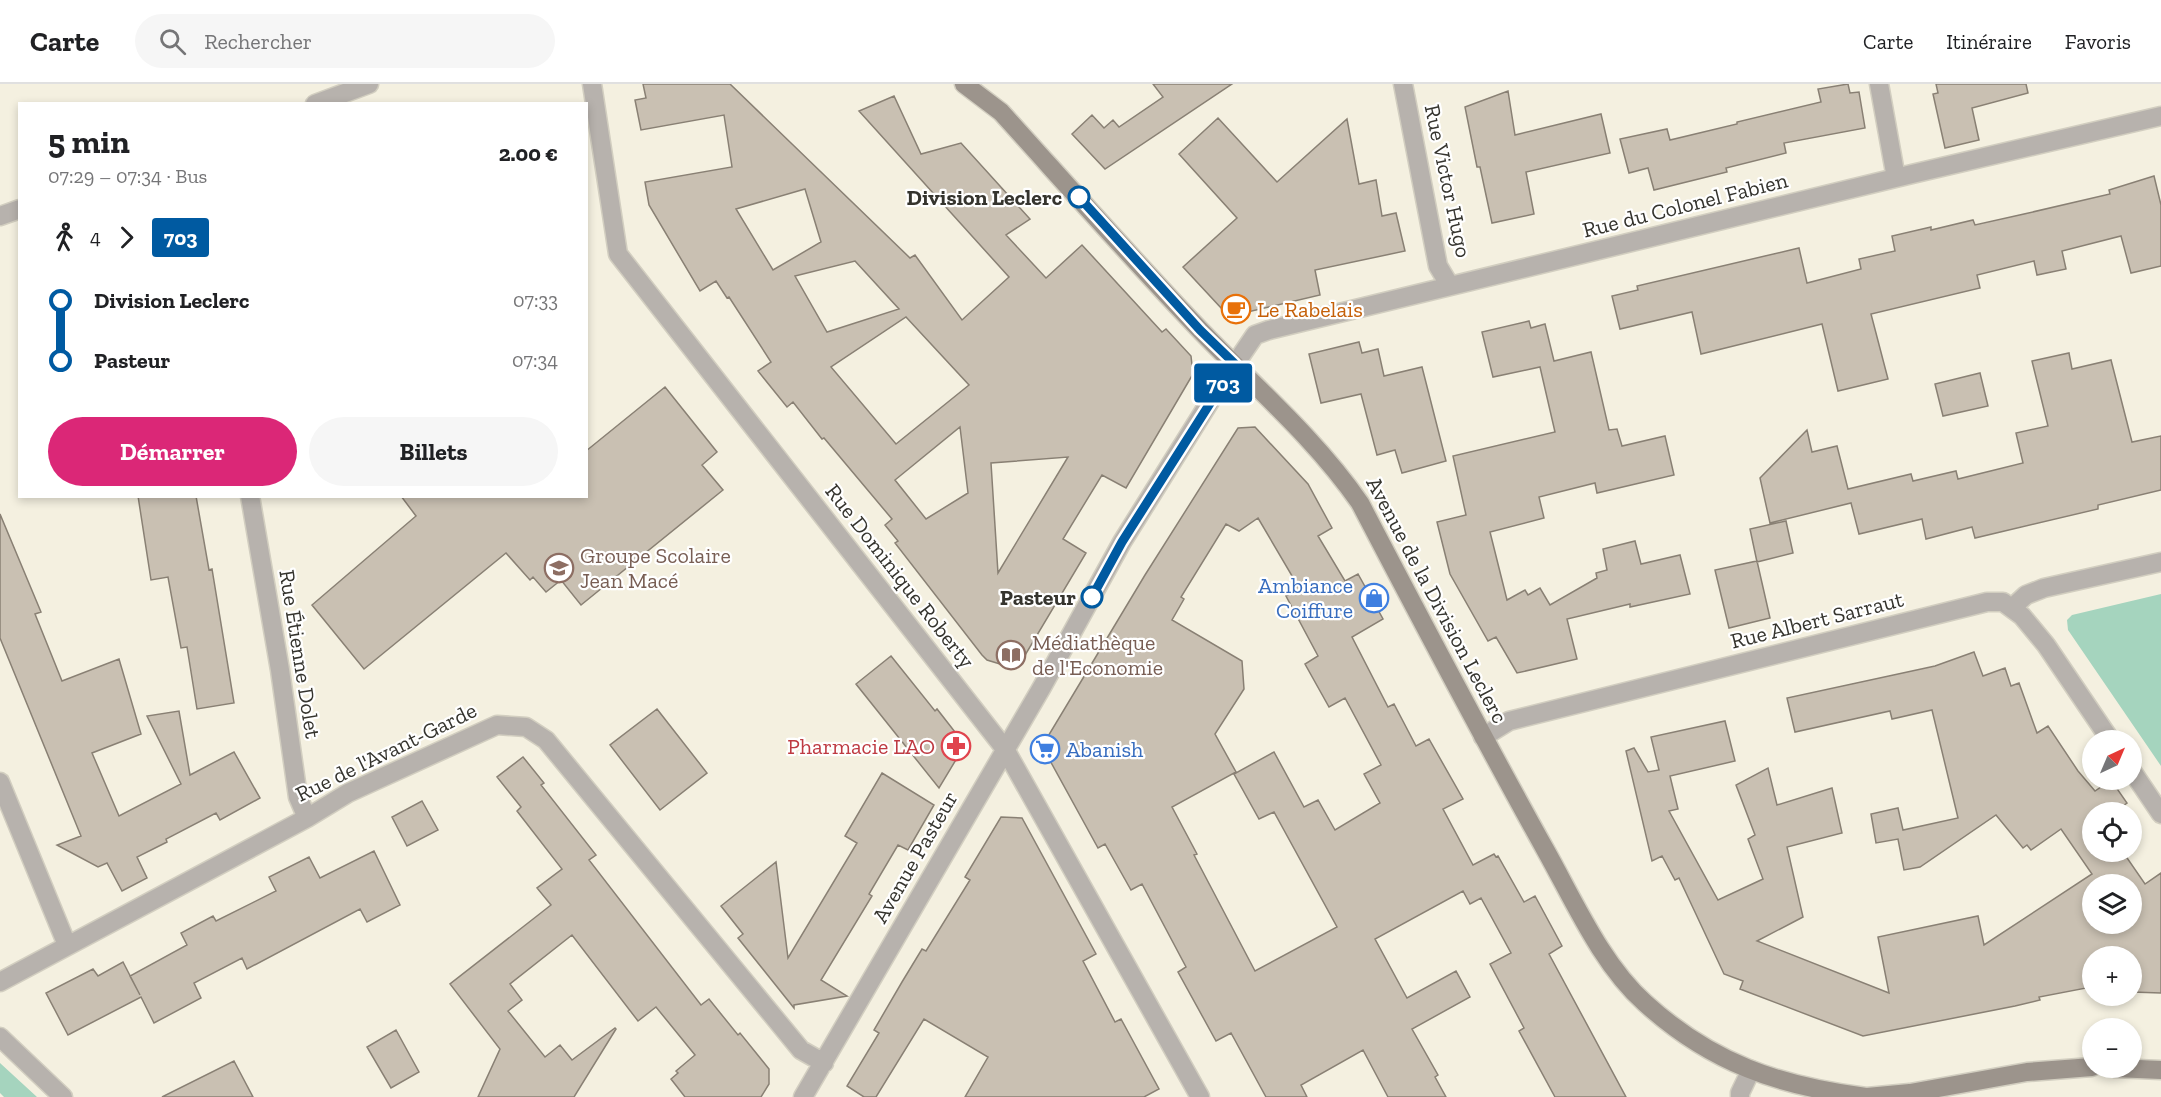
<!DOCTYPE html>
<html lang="fr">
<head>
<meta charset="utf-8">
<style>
  body { margin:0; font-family:"Zilla Slab",serif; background:#f6f6f6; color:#202124; height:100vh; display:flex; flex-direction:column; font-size:22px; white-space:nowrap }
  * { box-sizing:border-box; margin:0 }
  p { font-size:20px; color:#757577 }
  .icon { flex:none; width:33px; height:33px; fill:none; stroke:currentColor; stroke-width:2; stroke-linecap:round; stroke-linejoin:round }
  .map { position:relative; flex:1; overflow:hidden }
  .sheet { position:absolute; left:18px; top:18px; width:570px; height:396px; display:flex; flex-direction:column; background:#fff; border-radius:0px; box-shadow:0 3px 9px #0003 }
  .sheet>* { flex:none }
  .badge { padding:0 12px; border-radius:4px; font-size:21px; line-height:39px }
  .needle { width:39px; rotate:44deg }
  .controls { position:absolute; left:2082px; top:646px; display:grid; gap:12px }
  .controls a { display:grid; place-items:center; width:60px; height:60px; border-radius:50%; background:#fff; box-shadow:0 3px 9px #0003; font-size:30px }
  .map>.badge { position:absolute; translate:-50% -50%; box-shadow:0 0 0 3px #fff }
  .legs { display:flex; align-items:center; gap:9px; height:66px; padding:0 30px; font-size:20px }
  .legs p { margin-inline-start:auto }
  .head { display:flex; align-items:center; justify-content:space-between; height:102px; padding:0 30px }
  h1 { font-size:33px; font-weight:700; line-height:45px }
  .action { display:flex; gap:12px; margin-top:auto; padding:12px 30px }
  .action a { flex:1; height:69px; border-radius:36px; background:#db2777; color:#fff; font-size:24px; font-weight:700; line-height:69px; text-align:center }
  .action a+a { background:#f6f6f6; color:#202124 }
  ul { padding:0 30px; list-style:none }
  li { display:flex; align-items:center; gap:21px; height:60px; font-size:22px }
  li i { display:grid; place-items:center; width:9px; height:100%; margin:0 8px; background:currentColor }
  li i::after { content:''; width:15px; height:15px; margin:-8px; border:4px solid; border-radius:50%; background:#fff }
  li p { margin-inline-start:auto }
  li:first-child i { background:linear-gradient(#0000 50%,currentColor 0) }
  li:last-child i { background:linear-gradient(currentColor 50%,#0000 0) }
  header { display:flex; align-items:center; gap:36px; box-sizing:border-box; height:84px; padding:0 30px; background:#fff; border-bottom:2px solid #e0e0e0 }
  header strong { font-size:28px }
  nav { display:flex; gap:33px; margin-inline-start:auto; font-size:21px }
  .search { width:420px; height:54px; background:#f6f6f6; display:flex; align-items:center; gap:15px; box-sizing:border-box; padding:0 21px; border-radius:33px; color:#757577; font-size:22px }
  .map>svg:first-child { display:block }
  .green { fill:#a5d4be }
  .building { fill:#c9c0b2; stroke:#898074; stroke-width:1.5; fill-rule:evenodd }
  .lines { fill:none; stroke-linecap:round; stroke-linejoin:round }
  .lane-casing { stroke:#d2cec0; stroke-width:21 }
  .street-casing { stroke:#d2cec0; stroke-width:21 }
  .secondary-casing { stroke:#d2cec0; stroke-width:21 }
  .lane { stroke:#b7b2ad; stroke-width:18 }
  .street { stroke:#b7b2ad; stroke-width:18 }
  .secondary { stroke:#9c948c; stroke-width:18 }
  .line-1-casing { stroke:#fff; stroke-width:14 }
  .line-1 { stroke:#005aa1; stroke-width:9 }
  .stop-1-dot { fill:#fff; stroke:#005aa1; stroke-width:3 }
  .labels { text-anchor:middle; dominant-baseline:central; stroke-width:4.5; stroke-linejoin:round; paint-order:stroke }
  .street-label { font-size:22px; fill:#35342e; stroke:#fff }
  .stop-label { font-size:22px; font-weight:bold; fill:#35342e; stroke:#fff; text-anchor:end }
  .food-label { font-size:22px; fill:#c56008; stroke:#fff; text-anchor:start }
  .education-label { font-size:22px; fill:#785e54; stroke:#fff; text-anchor:start }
  .shop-label { font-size:22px; fill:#366cbe; stroke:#fff; text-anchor:end }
  .health-label { font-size:22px; fill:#be3a42; stroke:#fff; text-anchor:end }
</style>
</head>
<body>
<header>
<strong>Carte</strong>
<div class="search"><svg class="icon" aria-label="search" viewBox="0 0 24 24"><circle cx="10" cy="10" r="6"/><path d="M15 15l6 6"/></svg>Rechercher</div>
<nav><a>Carte</a><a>Itinéraire</a><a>Favoris</a></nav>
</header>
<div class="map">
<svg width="2161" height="1013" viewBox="0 0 2161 1013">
  <rect width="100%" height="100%" fill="#f4f0e0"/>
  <!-- green -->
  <path class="green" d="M 2161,510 L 2161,682 L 2068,546 L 2067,536 L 2072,531 Z
    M 0,979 L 37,1013 L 4,1013 L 0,1009 Z"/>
  <!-- building -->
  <path class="building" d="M 643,0 L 730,0 L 910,174 L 915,171 L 962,236 L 1009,193 L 859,27 L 894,12 L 921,70 L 961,59 L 1030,135 L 1006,151 L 1046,194 L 1082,161 L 1162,248 L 1166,245 L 1191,272 L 1193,290 L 1126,404 L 1102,391 L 1063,455 L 1086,469 L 1024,573 L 1017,577 L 1006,581 L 1000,580 L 987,576 L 982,571 L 895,459 L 898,457 L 885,441 L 892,435 L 824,354 L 822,355 L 793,318 L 787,323 L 758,287 L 771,278 L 729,213 L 727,214 L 716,197 L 700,207 L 649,121 L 645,98 L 732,83 L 724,31 L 641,46 L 635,16 L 646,14 ZM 805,105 L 821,158 L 773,186 L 736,125 ZM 855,177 L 899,225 L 827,248 L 795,192 ZM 906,233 L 969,301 L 896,360 L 831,283 ZM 960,343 L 968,409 L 926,435 L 895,396 ZM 1068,373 L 998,489 L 991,379 Z
    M 1153,0 L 1232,0 L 1105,85 L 1072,50 L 1092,31 L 1104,44 L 1113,36 L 1119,43 L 1163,13 Z
    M 1848,0 L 1850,9 L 1859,8 L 1865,44 L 1784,59 L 1786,69 L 1726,84 L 1727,88 L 1654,106 L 1648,84 L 1629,89 L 1620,55 L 1667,45 L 1670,56 L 1737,40 L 1737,38 L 1821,18 L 1818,5 Z
    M 1936,0 L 2026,0 L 2028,9 L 1972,24 L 1979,56 L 1945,64 L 1933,10 L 1938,9 Z
    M 1508,7 L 1515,51 L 1601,30 L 1610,69 L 1526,88 L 1534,130 L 1492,139 L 1480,83 L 1477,83 L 1465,23 Z
    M 1218,34 L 1277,98 L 1347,35 L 1359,100 L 1376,96 L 1382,132 L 1396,129 L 1405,167 L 1315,186 L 1320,211 L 1239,230 L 1223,226 L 1183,183 L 1237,134 L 1179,70 Z
    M 2154,92 L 2161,121 L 2161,182 L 2131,189 L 2121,152 L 2062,167 L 2066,185 L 2037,191 L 2034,177 L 1977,191 L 1980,204 L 1871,230 L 1888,295 L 1838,307 L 1822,240 L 1701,270 L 1692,228 L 1620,245 L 1612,212 L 1638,206 L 1637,202 L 1799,164 L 1807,199 L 1861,185 L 1859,175 L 1895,167 L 1892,152 L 1931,143 L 1931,146 L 1973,136 L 1975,141 L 2024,130 L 2110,110 L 2109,106 Z
    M 1529,237 L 1531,244 L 1545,240 L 1554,277 L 1591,268 L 1609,346 L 1617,345 L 1622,362 L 1665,352 L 1674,391 L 1597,409 L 1595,399 L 1539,413 L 1544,434 L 1490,448 L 1507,516 L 1525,506 L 1528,511 L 1540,504 L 1550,521 L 1597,494 L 1596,489 L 1607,486 L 1603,465 L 1635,457 L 1641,480 L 1680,471 L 1690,510 L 1630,523 L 1630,520 L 1567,535 L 1577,575 L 1517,589 L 1496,553 L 1488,557 L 1450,490 L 1437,438 L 1466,431 L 1453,372 L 1555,348 L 1540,283 L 1493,293 L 1482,248 Z
    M 1359,258 L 1362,269 L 1378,265 L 1384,292 L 1422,283 L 1446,377 L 1402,389 L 1395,366 L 1377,371 L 1361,310 L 1321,319 L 1309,270 Z
    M 2069,269 L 2072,285 L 2111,276 L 2132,358 L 2161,352 L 2161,406 L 2098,421 L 2098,425 L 1975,454 L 1972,443 L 1926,455 L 1922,435 L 1859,450 L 1851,419 L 1770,439 L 1760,394 L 1807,346 L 1812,368 L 1837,362 L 1848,405 L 1911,390 L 1913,397 L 1956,387 L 1958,395 L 2023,379 L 2016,349 L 2048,342 L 2032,277 Z
    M 1980,289 L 1988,322 L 1943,332 L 1935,300 Z
    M 665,303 L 717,368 L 702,381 L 723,406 L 581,521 L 561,496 L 546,508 L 533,493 L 530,496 L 506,469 L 364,585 L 312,521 L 416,432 L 401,412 L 586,412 L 586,367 Z
    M 1255,343 L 1308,400 L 1332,444 L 1318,452 L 1345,497 L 1358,490 L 1383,535 L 1352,553 L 1388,623 L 1394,620 L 1416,662 L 1429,655 L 1463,715 L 1443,725 L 1473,781 L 1494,770 L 1496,773 L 1498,772 L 1524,818 L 1535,812 L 1562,862 L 1549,870 L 1626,1013 L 1555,1013 L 1519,947 L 1524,944 L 1490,880 L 1511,869 L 1481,814 L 1470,820 L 1463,807 L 1375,855 L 1407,914 L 1456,887 L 1470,913 L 1412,945 L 1438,991 L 1435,993 L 1446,1013 L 1388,1013 L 1363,966 L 1301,1001 L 1307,1013 L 1266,1013 L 1231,949 L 1216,957 L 1178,888 L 1186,883 L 1142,800 L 1131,806 L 1105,760 L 1098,764 L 1048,673 L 1047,654 L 1145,491 L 1238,344 ZM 1258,434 L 1298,502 L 1293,505 L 1295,507 L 1286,512 L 1318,572 L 1305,580 L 1329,623 L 1345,614 L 1381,681 L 1364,690 L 1380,719 L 1335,746 L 1318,716 L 1304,723 L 1274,668 L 1234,690 L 1259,735 L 1274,728 L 1337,843 L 1255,887 L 1194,771 L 1197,770 L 1172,723 L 1236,688 L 1215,650 L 1244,605 L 1242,577 L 1172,536 L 1184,515 L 1181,513 L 1226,440 L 1239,447 Z
    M 138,412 L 196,412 L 209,486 L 212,485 L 234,619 L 197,625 L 187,563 L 181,564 L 168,493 L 151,496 Z
    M 0,430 L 41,528 L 35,530 L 62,597 L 119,575 L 141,650 L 92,669 L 119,732 L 181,700 L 147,632 L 179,627 L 190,691 L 234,668 L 260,714 L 220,736 L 216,729 L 166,755 L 167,758 L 137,773 L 147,794 L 122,807 L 107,779 L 98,783 L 57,761 L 81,752 L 0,554 Z
    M 1786,437 L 1793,469 L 1757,478 L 1750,445 Z
    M 1757,477 L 1770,534 L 1729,544 L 1715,486 Z
    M 1974,568 L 1983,592 L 2005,584 L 2011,602 L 2019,599 L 2037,649 L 2048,642 L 2078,687 L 2095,707 L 2111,696 L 2127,719 L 2113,729 L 2092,729 L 2092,768 L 2123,768 L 2145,800 L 2161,789 L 2161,909 L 2132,908 L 2132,873 L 2092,873 L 2092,906 L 2091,903 L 2039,913 L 2040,916 L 2015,922 L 1863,952 L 1740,905 L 1743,897 L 1724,890 L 1679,794 L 1675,796 L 1662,772 L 1652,777 L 1626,667 L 1634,664 L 1648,688 L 1659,686 L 1651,653 L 1725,637 L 1735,677 L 1670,692 L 1678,725 L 1669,727 L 1718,816 L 1763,795 L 1748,755 L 1755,751 L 1736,701 L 1768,684 L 1777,721 L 1832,704 L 1842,749 L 1787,763 L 1803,833 L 1757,857 L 1889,909 L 1878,853 L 1978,832 L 1984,861 L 2092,790 L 2061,745 L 2031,766 L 2027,761 L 2023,764 L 1996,731 L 1920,783 L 1904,786 L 1898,755 L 1876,759 L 1871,730 L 1898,724 L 1903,746 L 1958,734 L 1932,626 L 1892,635 L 1890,627 L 1795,648 L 1787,614 L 1935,582 ZM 2092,801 L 2132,801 L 2132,840 L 2092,840 Z
    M 891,572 L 935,627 L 937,625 L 955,648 L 957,674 L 939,704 L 856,600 Z
    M 657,625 L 707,689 L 660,726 L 610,661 Z
    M 523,673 L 544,699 L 541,701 L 596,771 L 589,776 L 701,921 L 709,915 L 738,951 L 740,949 L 769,985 L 769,1000 L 761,1013 L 685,1013 L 671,995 L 678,989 L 676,987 L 695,971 L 656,923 L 638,937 L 572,851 L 510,900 L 522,916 L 508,927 L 545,973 L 560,961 L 572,976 L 615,944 L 616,945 L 574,1013 L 478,1013 L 500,965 L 450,900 L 551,821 L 537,804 L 562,785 L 517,727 L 521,723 L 497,693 Z
    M 882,689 L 934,721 L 908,766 L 898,761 L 869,810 L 872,812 L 821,896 L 847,912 L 794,921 L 794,924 L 738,854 L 743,850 L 721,822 L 776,778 L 788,874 L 857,759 L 845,752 Z
    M 422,717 L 438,746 L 407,762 L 392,733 Z
    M 1001,733 L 1022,734 L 1096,870 L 1083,877 L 1115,938 L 1121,935 L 1159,1005 L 1144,1013 L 965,1013 L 988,973 L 924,935 L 876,1013 L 864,1013 L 847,1002 L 879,949 L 874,946 L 902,898 L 922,865 L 926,867 L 970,796 L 965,793 Z
    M 374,767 L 400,821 L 367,838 L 360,825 L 247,885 L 242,874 L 194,899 L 201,914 L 154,939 L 141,913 L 68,951 L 46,909 L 93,885 L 98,892 L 123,878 L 140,911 L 130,892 L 187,861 L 181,849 L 213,832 L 216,837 L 276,807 L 269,793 L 309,773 L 320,794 Z
    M 396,946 L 419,988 L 391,1004 L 367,963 Z
    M 234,977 L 253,1013 L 162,1013 Z"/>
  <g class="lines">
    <!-- lane casing -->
    <g class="lane-casing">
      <path id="lane" d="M 0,953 L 63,1013
        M 1740,1013 L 1740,1009 L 1751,986"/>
    </g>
    <!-- street casing -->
    <g class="street-casing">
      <path id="street" d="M 592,0 L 618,170 L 1005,665 L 1200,1013
        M 1403,0 L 1438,182 L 1450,202
        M 1879,0 L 1896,94
        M 315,20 L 369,0
        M 0,132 L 20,125
        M 250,412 L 280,586 L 298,713 L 307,734
        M 2013,523 L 2026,511 L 2044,504 L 2161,478
        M 1483,653 L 1509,637 L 1987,518 L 2003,518 L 2022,532 L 2046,561 L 2111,657
        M 2132,687 L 2161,730
        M 0,698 L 67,861
        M 0,898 L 307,734 L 348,709 L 497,641 L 526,643 L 546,656 L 801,966 L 824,979
        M 803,1013 L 1042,603 L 1122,458 L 1214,311 L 1255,251 L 1269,246 L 1912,90 L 2161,32"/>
    </g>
    <!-- secondary casing -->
    <g class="secondary-casing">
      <path id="secondary" d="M 964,0 L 1001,28 C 1067,101 1132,175 1200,246 C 1254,302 1315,354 1360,419 C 1421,536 1482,652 1546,767 C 1574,817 1602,881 1645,919 C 1711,979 1779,1002 1866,1013
        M 2114,984 L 2161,986
        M 1867,1013 L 1910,1009 L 2027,988 L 2092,983"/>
    </g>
    <!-- lane -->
    <use href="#lane" class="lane"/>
    <!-- street -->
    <use href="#street" class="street"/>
    <!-- secondary -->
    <use href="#secondary" class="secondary"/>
  </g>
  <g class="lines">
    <!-- line-1 casing -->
    <g class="line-1-casing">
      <path id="line-1" d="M 1079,113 L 1200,246 L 1235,280 L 1122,458 L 1092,513"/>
    </g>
    <!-- line-1 -->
    <use href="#line-1" class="line-1"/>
  </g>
  <!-- icons -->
  <defs>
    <g id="cafe-ring" transform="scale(1.5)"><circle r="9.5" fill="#fff" stroke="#e8710a" stroke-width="1.5"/><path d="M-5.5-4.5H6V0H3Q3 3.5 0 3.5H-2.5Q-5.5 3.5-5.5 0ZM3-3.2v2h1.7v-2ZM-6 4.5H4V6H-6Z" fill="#e8710a"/></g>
    <g id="school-ring" transform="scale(1.5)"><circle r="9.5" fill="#fff" stroke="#8d6e63" stroke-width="1.5"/><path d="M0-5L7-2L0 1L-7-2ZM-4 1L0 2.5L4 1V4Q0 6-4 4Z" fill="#8d6e63"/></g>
    <g id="shop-ring" transform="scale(1.5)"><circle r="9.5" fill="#fff" stroke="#3f7fe0" stroke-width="1.5"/><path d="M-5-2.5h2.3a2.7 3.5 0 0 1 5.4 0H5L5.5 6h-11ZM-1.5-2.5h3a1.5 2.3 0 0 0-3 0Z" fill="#3f7fe0"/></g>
    <g id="library-ring" transform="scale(1.5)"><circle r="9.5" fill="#fff" stroke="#8d6e63" stroke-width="1.5"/><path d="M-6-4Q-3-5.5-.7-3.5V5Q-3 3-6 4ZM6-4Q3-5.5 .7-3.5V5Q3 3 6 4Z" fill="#8d6e63"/></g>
    <g id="pharmacy-ring" transform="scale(1.5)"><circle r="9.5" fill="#fff" stroke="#e0444e" stroke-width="1.5"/><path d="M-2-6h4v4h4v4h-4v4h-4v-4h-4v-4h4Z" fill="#e0444e"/></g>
    <g id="supermarket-ring" transform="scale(1.5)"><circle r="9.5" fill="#fff" stroke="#3f7fe0" stroke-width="1.5"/><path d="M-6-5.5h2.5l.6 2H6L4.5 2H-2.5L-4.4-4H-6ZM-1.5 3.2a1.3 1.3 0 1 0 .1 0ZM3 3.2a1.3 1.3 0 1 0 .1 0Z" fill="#3f7fe0"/></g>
  </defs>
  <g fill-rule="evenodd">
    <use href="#cafe-ring" x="1236" y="225"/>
    <use href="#school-ring" x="559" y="484"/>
    <use href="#shop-ring" x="1374" y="514"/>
    <use href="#library-ring" x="1011" y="571"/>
    <use href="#pharmacy-ring" x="956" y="662"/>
    <use href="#supermarket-ring" x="1045" y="665"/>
  </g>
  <!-- markers -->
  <g class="stop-1-dot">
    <circle cx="1079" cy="113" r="10"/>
    <circle cx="1092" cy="513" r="10"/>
  </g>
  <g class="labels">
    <!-- street labels -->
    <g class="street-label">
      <text transform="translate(1448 97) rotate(78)">Rue Victor Hugo</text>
      <text transform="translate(1685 121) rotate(-14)">Rue du Colonel Fabien</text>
      <text transform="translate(900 492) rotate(52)">Rue Dominique Roberty</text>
      <text transform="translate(1437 516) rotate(62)">Avenue de la Division Leclerc</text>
      <text transform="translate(1817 536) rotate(-14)">Rue Albert Sarraut</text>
      <text transform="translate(300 570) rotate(81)">Rue Étienne Dolet</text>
      <text transform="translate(386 668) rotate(-26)">Rue de l'Avant-Garde</text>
      <text transform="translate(915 773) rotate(-60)">Avenue Pasteur</text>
    </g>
    <!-- stop labels -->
    <g class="stop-label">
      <text x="1062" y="113">Division Leclerc</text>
      <text x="1076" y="513">Pasteur</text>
    </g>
    <!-- food labels -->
    <g class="food-label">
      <text x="1257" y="225">Le Rabelais</text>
    </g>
    <!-- education labels -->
    <g class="education-label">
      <text x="580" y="471">Groupe Scolaire<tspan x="580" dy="25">Jean Macé</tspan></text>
      <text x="1032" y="558">Médiathèque<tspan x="1032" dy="25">de l'Economie</tspan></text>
    </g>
    <!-- shop labels -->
    <g class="shop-label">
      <text x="1353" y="501">Ambiance<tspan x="1353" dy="25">Coiffure</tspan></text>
      <text x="1066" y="665" text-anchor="start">Abanish</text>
    </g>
    <!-- health labels -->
    <g class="health-label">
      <text x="935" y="662">Pharmacie LAO</text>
    </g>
  </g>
</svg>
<div class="controls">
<a><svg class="needle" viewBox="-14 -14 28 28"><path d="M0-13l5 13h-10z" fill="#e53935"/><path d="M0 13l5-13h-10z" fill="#757577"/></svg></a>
<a><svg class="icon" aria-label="locate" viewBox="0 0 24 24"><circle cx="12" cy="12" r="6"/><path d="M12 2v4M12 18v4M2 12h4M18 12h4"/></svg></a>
<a><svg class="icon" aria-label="layers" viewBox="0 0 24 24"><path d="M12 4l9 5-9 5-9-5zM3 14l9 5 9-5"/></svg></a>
<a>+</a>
<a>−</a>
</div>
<b class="badge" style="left:1223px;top:299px;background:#005aa1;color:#fff">703</b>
<section class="sheet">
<div class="head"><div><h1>5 min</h1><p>07:29 – 07:34 · Bus</p></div><b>2.00 €</b></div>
<div class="legs"><svg class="icon" aria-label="walk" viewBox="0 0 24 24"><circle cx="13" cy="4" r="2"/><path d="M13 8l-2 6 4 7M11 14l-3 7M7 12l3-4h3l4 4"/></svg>4<svg class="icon" aria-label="forward" viewBox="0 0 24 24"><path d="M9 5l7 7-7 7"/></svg><b class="badge" style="background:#005aa1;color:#fff">703</b></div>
<ul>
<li><i style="color:#005aa1"></i><b>Division Leclerc</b><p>07:33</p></li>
<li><i style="color:#005aa1"></i><b>Pasteur</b><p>07:34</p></li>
</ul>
<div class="action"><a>Démarrer</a><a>Billets</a></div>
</section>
</div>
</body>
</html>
